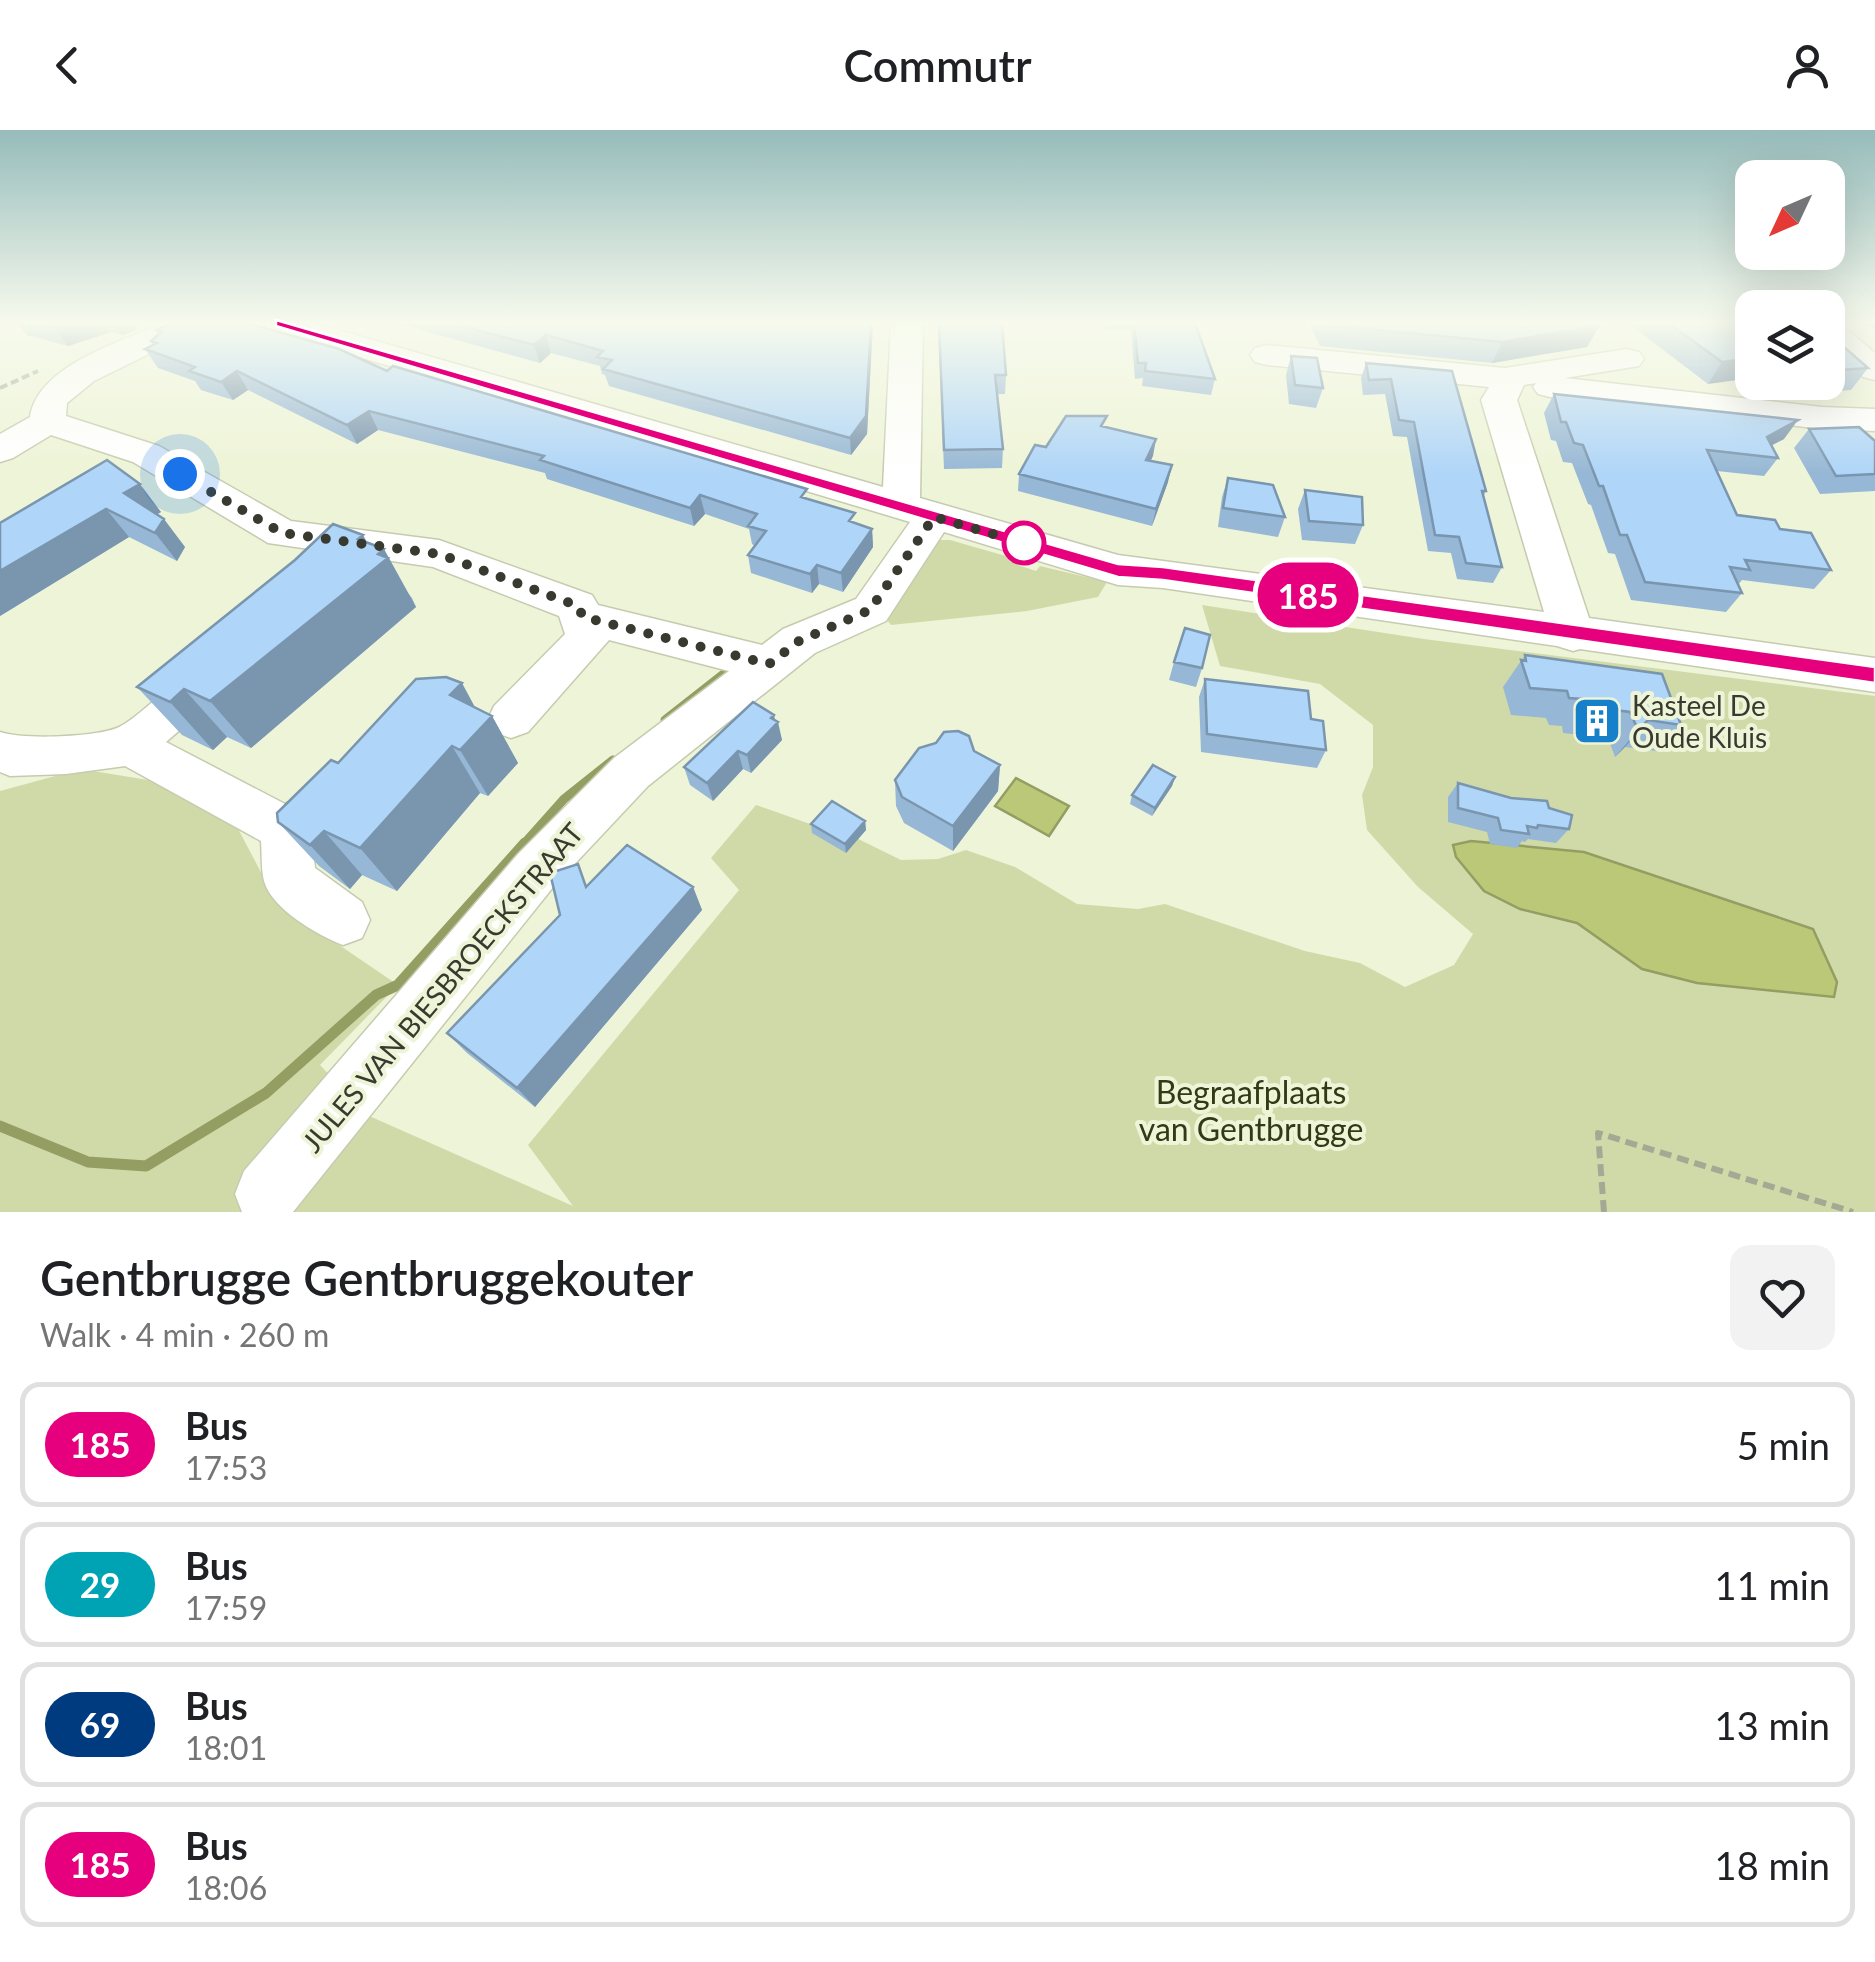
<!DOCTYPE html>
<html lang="en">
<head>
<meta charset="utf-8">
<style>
  body { margin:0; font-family:Lato,sans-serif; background:#f2f2f2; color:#202124; height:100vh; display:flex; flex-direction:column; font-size:38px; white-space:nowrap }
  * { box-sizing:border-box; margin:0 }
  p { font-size:32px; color:#757577 }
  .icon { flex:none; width:55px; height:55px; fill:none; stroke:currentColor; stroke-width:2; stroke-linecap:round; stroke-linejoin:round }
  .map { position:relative; height:1082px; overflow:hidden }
  .panel { display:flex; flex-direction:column; background:#fff; flex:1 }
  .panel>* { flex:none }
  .badge { padding:0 20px; border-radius:32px; font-size:35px; line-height:65px }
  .needle { width:65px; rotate:226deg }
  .buttons { position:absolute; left:1735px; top:30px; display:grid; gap:20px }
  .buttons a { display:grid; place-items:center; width:110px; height:110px; border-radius:20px; background:#fff; box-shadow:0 10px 40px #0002; font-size:50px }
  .you { position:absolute; width:50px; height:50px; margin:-25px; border:8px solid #fff; border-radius:50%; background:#1a73e8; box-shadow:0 0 0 15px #1a73e833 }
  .map>.badge { position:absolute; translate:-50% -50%; box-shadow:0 0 0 5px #fff }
  .round { display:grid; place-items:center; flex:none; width:105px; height:105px; border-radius:20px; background:#f2f2f2 }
  .summary { display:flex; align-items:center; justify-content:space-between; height:170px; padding:0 40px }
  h1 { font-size:48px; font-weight:600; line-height:75px }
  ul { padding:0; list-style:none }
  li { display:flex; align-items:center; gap:30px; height:125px; margin:0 20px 15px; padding:0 20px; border:5px solid #e0e0e0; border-radius:20px }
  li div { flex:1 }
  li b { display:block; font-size:38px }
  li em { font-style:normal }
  li .badge { min-width:110px; font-weight:700; text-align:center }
  header { display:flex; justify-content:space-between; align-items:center; height:130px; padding:0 40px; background:#fff; font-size:45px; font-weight:600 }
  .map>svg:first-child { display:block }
  .green { fill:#d0daa9 }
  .water { fill:#bbc878; stroke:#949d62; stroke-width:2.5 }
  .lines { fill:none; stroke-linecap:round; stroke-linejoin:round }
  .stream-far1 { stroke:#949d62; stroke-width:9 }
  .stream { stroke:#949d62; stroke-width:11 }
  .minor-casing { stroke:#c6cbaf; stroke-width:3 }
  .path-far1 { stroke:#a4a993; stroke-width:4; stroke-dasharray:8 4; stroke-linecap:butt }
  .path { stroke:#a4a993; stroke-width:6; stroke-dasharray:12 6; stroke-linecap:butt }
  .minor { fill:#fff; fill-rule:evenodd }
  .wall { fill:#96b7d5 }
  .shaded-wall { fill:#7a95ae }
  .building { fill:#afd5f8; stroke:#7a95ae; stroke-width:2.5 }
  .line { fill:#e6007e; stroke:#fff; stroke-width:2.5 }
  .walk { stroke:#383a2f; stroke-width:10; stroke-dasharray:0 18 }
  .stop-dot { fill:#fff; stroke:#e6007e; stroke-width:5 }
  .labels { text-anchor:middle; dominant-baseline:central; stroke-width:8; stroke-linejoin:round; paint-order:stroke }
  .poi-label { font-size:28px; fill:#383a2f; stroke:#eef4d7; text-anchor:start }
  .street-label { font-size:28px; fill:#383a2f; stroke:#eef4d7 }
  .near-park-label { font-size:32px; fill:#333815; stroke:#eef4d7 }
</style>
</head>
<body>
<header><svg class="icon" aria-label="back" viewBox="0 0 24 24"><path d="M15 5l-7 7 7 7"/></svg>Commutr<svg class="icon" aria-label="person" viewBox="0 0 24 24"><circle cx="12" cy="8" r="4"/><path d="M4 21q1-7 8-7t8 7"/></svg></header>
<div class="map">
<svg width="1875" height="1082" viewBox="0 0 1875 1082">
  <rect width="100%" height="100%" fill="#eef4d7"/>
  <!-- green -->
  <path class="green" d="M 939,410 L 950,410 L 1020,430 L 1018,435 L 1036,441 L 1040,436 L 1107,452 L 1098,467 L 1027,481 L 891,495 L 881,482 L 931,414 Z
    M 1202,475 L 1424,509 L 1875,566 L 1875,1082 L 0,1082 L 0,661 L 81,639 L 166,653 L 237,697 L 272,763 L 298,787 L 398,855 L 320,935 L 367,985 L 573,1076 L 528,1015 L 739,760 L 711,728 L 756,675 L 813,695 L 838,699 L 901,730 L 938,729 L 966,720 L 1015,737 L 1077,774 L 1138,779 L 1165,774 L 1305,821 L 1360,833 L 1405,857 L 1454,835 L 1473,804 L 1418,757 L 1367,700 L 1362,665 L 1373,637 L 1373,595 L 1320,554 L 1220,536 Z"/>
  <!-- water -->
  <path class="water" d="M 1016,648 L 1069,676 L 1049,706 L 995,676 Z
    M 1471,711 L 1584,722 L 1813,799 L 1837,852 L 1834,867 L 1697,853 L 1642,839 L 1577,793 L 1520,779 L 1484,761 L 1456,727 L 1453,715 Z"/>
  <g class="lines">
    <!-- stream-far1 -->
    <path class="stream-far1" d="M 665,590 L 735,535
      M 523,715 L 564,669 L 613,630"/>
    <!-- stream -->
    <path class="stream" d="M 0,996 L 88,1032 L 146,1036 L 266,963 L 376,865 L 398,855 L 525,713"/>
    <!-- minor casing -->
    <g class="minor-casing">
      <path id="minor" d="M 162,193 L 203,193 L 198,200 L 94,251 L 67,273 L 66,286 L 159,316 L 291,391 L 439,410 L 592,465 L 598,475 L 762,515 L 783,499 L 856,469 L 910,392 L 269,200 L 264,193 L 314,193 L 883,357 L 891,193 L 923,193 L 920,368 L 1118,425 L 1544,482 L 1481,270 L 1489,257 L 1267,235 L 1255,232 L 1250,225 L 1255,218 L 1267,215 L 1505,238 L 1627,219 L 1639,222 L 1644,229 L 1639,236 L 1565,248 L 1822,277 L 1875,279 L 1875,301 L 1822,299 L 1550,267 L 1538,264 L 1533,257 L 1536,253 L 1524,255 L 1517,270 L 1589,488 L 1875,528 L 1875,562 L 1580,519 L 1573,521 L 1557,516 L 1163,458 L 1118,455 L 944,402 L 886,491 L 815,523 L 648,656 L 554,756 L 293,1082 L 242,1082 L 235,1064 L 244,1041 L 518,724 L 614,628 L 729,541 L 609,510 L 528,602 L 511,608 L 494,602 L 488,589 L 494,576 L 565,504 L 559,486 L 433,437 L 268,413 L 133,332 L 51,305 L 13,328 L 0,332 L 0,304 L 30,287 C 38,235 120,213 162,193 Z
        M 1828,193 L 1839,193 L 1875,223 L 1875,250 L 1863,247 L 1828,216 Z
        M 212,529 L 228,534 L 235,546 L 228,558 L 166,612 L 285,674 L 334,651 L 352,657 L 359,672 L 352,687 L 312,710 L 315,738 L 362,772 L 370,790 L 362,808 L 343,815 C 317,805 272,779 264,751 C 261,739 262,724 261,711 L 125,636 L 66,644 L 10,646 L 0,642 L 0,602 C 23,610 94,607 117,598 C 135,591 178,548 196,534 Z"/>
    </g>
    <!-- path-far1 -->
    <path class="path-far1" d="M 0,258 L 38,241"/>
    <!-- path -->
    <path class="path" d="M 1604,1082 L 1598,1003 L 1853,1082"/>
    <!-- minor -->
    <use href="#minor" class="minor"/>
  </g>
  <!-- wall -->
  <path class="wall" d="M 17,193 L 137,193 L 136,200 L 123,205 L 111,202 L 68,216 L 27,205 Z
    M 395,193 L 873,193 L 867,304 L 851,325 L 609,256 L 605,245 L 602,244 L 600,236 L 551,223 L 540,233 Z
    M 938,193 L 1002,193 L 1006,245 L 1005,264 L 997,264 L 1003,319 L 1002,338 L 944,339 Z
    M 1104,193 L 1195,193 L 1215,249 L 1211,265 L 1142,256 L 1143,248 L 1135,249 L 1131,200 L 1105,200 Z
    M 1309,193 L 1595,193 L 1599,196 L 1587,217 L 1492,233 L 1320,216 Z
    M 1628,193 L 1752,193 L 1708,254 Z
    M 1865,193 L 1875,193 L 1875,200 Z
    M 156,200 L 387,241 L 808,369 L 856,394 L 872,399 L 873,417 L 843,462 L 819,454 L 812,463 L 751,443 L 748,425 L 755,416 L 752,414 L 749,399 L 705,384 L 694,396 L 547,349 L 545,343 L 378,300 L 357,314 L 248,260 L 233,270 L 201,260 L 195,251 L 158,238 L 145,219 L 153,215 L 151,211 L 158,204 Z
    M 1828,203 L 1868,238 L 1851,260 L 1790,264 L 1778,252 L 1828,252 Z
    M 1291,226 L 1323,258 L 1316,278 L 1289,274 L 1286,245 Z
    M 1366,233 L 1452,241 L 1486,361 L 1483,367 L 1502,437 L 1493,453 L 1457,449 L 1451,423 L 1428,421 L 1407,307 L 1393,306 L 1385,264 L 1363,265 L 1361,248 Z
    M 1554,264 L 1784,309 L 1772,315 L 1778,328 L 1764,346 L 1717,341 L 1737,385 L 1780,399 L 1831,440 L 1814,459 L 1742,450 L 1738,455 L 1742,463 L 1726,482 L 1631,470 L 1615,424 L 1608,423 L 1591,375 L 1588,374 L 1572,333 L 1563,332 L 1556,311 L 1551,310 L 1544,283 Z
    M 1105,297 L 1156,309 L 1151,331 L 1168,352 L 1152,396 L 1018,361 L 1019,344 L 1046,317 Z
    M 1809,299 L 1875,311 L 1875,361 L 1820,364 L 1794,318 Z
    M 107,330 L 161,382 L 157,384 L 185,417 L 177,431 L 129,407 L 0,486 Z
    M 1228,348 L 1285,387 L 1278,407 L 1218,397 L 1222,367 Z
    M 1305,360 L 1363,395 L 1355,414 L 1302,410 L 1298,379 Z
    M 367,412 L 412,468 L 416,477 L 251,618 L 227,607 L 213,620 L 182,605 L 137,557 Z
    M 1525,525 L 1681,595 L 1657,621 L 1625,617 L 1615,627 L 1608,608 L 1563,603 L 1562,596 L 1549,595 L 1546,588 L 1511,585 L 1503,557 Z
    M 1174,532 L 1202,538 L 1196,557 L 1169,550 Z
    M 1205,549 L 1311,589 L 1326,620 L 1317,638 L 1201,622 L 1199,567 Z
    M 475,577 L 492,586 L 518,633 L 488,666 L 480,663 L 397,761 L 362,745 L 350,759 L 319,736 L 278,692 Z
    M 776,590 L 782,610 L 751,643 L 743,639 L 713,671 L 690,655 L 684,637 Z
    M 936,613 L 974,621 L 1000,635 L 998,661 L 953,721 L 904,693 L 896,676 L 895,650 Z
    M 1175,647 L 1172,656 L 1152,686 L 1130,674 L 1132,665 Z
    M 1458,653 L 1549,678 L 1569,699 L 1556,713 L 1528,709 L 1525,712 L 1522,711 L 1517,718 L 1490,714 L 1487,702 L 1448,692 L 1448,667 Z
    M 865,691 L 866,700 L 846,723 L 812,703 L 811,694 Z
    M 589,754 L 693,757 L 702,780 L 535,977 L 467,923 L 447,903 Z"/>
  <!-- shaded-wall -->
  <path class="shaded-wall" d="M 50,193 L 105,193 L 111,202 L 68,216 Z
    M 114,193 L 137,193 L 136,200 L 123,205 Z
    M 871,193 L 873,193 L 867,304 L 851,325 L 850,308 Z
    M 1599,196 L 1587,217 L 1492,233 L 1502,212 Z
    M 546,205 L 551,223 L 540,233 L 534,215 Z
    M 1752,228 L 1752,248 L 1708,254 L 1722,232 Z
    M 237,241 L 248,260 L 233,270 L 221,252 Z
    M 369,281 L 378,300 L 357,314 L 347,295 Z
    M 1798,290 L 1784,309 L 1753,325 L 1767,307 Z
    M 1156,309 L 1153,326 L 1143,347 L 1146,330 Z
    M 1172,335 L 1168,352 L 1152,396 L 1156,379 Z
    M 140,354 L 161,382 L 146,391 L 124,363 Z
    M 700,365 L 705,384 L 694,396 L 690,378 Z
    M 106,379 L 129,407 L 0,486 L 0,441 Z
    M 164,389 L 185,417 L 177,431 L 155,403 Z
    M 872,399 L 873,417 L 843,462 L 841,443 Z
    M 363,405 L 380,435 L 378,424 L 384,419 L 416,477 L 251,618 L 210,571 Z
    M 817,435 L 819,454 L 812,463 L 810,444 Z
    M 462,553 L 484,594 L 492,586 L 518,633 L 488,666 L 460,620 L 450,565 Z
    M 184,559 L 227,607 L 213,620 L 170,572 Z
    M 774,585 L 776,594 L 778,592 L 782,610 L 751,643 L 747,625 Z
    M 1648,590 L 1625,617 L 1615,627 L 1638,600 Z
    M 452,616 L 480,663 L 397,761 L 360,718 Z
    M 738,621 L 743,639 L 713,671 L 707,653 Z
    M 1000,635 L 998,661 L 953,721 L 953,696 Z
    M 1175,647 L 1172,656 L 1152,686 L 1155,678 Z
    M 865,691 L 866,700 L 846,723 L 845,714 Z
    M 324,701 L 362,745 L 350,759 L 310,715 Z
    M 693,757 L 702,780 L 535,977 L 517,958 Z"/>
  <!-- building -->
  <path class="building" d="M 172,193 L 247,193 L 339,219 L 387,241 L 393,236 L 807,359 L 801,367 L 855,383 L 849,391 L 872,399 L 841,443 L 817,435 L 810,444 L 748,425 L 766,401 L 748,396 L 757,384 L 700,365 L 690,378 L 540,330 L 544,326 L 369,281 L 347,295 L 237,241 L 221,252 L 189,241 L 195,237 L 145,219 L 157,213 L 151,211 L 161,202 L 156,200 Z
    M 450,193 L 871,193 L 866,286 L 850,308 L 603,239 L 612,230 L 597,227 L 603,221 L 546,205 L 534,215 Z
    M 939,193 L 1002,193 L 1006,245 L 995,245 L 1003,319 L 944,320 Z
    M 1134,193 L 1195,193 L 1215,249 L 1145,241 L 1146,233 L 1138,233 Z
    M 1326,193 L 1595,193 L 1599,196 L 1502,212 L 1327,195 Z
    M 1668,193 L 1752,193 L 1752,228 L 1722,232 Z
    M 1828,203 L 1868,238 L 1828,241 Z
    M 1291,226 L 1317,228 L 1323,258 L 1295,255 Z
    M 1366,233 L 1452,241 L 1486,361 L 1482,361 L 1502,437 L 1466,433 L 1459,407 L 1435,405 L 1414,292 L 1399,290 L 1391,249 L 1369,250 Z
    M 1554,264 L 1798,290 L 1767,307 L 1778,328 L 1707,320 L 1737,385 L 1775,390 L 1780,399 L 1811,403 L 1831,440 L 1745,430 L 1750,440 L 1730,437 L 1742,463 L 1645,452 L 1627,405 L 1620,405 L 1603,356 L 1599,356 L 1583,315 L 1574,313 L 1566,292 L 1561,292 Z
    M 1066,286 L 1107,286 L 1101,296 L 1156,309 L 1146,330 L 1172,335 L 1156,379 L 1019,344 L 1035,315 L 1046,317 Z
    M 1859,297 L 1875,311 L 1875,344 L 1836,346 L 1809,299 Z
    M 107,330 L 140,354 L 124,363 L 164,389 L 155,403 L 106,379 L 0,441 L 0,393 Z
    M 1228,348 L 1273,355 L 1285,387 L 1223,378 Z
    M 1305,360 L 1362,367 L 1363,395 L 1309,391 Z
    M 333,394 L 363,405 L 358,409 L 384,419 L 378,424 L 388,428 L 210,571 L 184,559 L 170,572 L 137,557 L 295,430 Z
    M 1185,498 L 1210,505 L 1202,538 L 1174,532 Z
    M 1525,525 L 1662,544 L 1681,595 L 1648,590 L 1638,600 L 1630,582 L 1584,576 L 1582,569 L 1569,568 L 1567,561 L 1530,558 L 1521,530 L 1526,531 Z
    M 446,547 L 462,553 L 450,565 L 492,586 L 460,620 L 452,616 L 360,718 L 324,701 L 310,715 L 278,692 L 277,683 L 331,630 L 338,633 L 416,549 Z
    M 1205,549 L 1308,561 L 1311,589 L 1323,591 L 1326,620 L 1207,604 Z
    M 753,572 L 774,585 L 771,588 L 778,592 L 747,625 L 738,621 L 707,653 L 684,637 Z
    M 958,601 L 969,606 L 974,621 L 1000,635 L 953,696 L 902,667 L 895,650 L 919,618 L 936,613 L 944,602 Z
    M 1153,635 L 1175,647 L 1155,678 L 1132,665 Z
    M 1458,653 L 1511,668 L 1547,671 L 1549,678 L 1572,685 L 1569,699 L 1538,695 L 1537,698 L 1527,696 L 1529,704 L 1501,700 L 1498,688 L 1458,678 Z
    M 832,671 L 865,691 L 845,714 L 811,694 Z
    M 627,715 L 693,757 L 517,958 L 447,903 L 560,785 L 550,743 L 578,734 L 586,757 Z"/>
  <!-- sky -->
  <linearGradient id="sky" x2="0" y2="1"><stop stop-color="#96bcbb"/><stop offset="0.56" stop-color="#f7faed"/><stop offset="1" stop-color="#f7faed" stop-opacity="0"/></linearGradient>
  <rect width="1875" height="344" fill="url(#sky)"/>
  <!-- line -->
  <path class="line" d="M 276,190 L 1118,434 L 1163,437 L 1875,537 L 1875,553 L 1163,450 L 1118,447 L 276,196 Z"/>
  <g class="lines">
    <!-- walk -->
    <path class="walk" d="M 180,344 L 282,403 L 439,424 L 578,476 L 583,487 L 769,534 L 799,511 L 870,480 L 934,387 L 1024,413"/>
  </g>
  <!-- icons -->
  <defs>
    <g id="building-square" transform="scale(2.5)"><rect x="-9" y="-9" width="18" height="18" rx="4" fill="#1780ca" stroke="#eef4d7"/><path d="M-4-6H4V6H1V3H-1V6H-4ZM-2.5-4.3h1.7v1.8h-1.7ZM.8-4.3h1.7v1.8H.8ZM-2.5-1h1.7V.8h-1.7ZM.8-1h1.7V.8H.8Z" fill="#fff"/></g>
  </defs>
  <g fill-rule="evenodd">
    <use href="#building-square" x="1597" y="591"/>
  </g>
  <!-- markers -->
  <circle class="stop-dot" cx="1024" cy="413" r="20"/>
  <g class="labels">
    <!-- poi labels -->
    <g class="poi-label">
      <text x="1632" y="575">Kasteel De<tspan x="1632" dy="32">Oude Kluis</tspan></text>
    </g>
    <!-- street labels -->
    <g class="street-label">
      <text transform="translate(442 857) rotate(-50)">JULES VAN BIESBROECKSTRAAT</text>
    </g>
    <!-- near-park labels -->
    <g class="near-park-label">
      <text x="1251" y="961">Begraafplaats<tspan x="1251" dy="37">van Gentbrugge</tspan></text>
    </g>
  </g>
</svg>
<div class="buttons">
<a><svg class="needle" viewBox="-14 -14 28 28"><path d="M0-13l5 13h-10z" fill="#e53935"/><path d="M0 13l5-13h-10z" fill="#757577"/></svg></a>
<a><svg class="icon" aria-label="layers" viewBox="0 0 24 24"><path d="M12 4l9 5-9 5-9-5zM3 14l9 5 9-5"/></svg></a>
</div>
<div class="you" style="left:180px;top:344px"></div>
<b class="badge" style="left:1308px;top:465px;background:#e6007e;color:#fff">185</b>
</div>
<section class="panel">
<div class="summary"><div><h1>Gentbrugge Gentbruggekouter</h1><p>Walk · 4 min · 260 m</p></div><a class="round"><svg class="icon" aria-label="heart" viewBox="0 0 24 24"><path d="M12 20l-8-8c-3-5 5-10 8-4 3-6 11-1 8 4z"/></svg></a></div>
<ul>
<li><span class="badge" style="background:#e6007e;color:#fff">185</span><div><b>Bus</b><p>17:53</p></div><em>5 min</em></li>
<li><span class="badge" style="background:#00a3b4;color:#fff">29</span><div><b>Bus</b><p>17:59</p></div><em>11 min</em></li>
<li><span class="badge" style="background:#003b80;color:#fff">69</span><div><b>Bus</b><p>18:01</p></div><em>13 min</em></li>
<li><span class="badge" style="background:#e6007e;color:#fff">185</span><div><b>Bus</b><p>18:06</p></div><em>18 min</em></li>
</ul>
</section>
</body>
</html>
